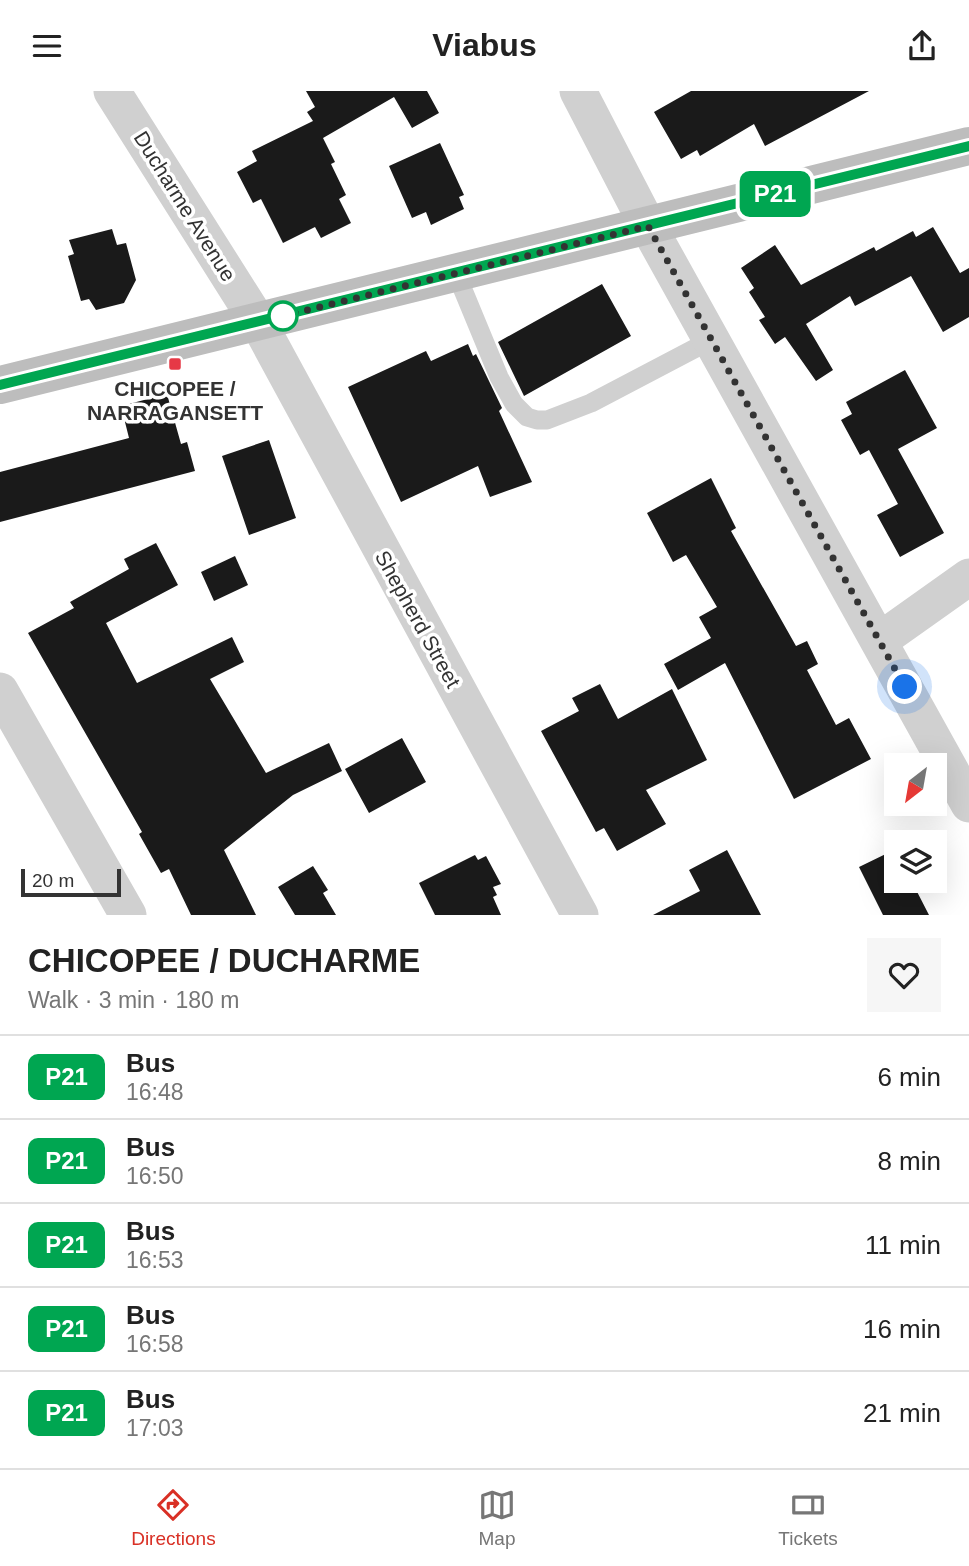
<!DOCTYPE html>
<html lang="en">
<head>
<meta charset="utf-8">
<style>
  body { margin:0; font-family:Arial,sans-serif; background:#f6f6f6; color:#222; height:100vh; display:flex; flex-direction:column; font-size:26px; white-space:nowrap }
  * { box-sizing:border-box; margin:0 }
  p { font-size:23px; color:#767676 }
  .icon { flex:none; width:38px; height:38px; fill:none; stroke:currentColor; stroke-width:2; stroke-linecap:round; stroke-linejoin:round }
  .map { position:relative; height:824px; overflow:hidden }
  .sheet { display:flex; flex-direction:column; background:#fff; flex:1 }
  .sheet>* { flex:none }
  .badge { padding:0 14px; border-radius:10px; font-size:24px; line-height:46px }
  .needle { width:46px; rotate:211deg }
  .fabs { position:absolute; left:884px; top:662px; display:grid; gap:14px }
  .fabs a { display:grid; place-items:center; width:63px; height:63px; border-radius:0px; background:#fff; box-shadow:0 7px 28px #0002; font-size:35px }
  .scale { position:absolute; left:21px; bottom:18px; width:100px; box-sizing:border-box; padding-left:7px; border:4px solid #333; border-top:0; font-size:19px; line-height:24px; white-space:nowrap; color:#333; -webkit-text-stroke:5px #fff; paint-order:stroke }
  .you { position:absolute; width:35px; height:35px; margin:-18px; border:5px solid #fff; border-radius:50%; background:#1a73e8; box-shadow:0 0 0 10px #1a73e833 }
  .map>.badge { position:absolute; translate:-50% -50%; box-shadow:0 0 0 4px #fff }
  .round { display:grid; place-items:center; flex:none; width:74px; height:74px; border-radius:0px; background:#f6f6f6 }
  .summary { display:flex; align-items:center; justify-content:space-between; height:119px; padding:0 28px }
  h1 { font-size:33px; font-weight:700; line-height:52px }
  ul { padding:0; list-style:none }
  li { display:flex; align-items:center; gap:21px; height:84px; padding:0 28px; border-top:2px solid #e0e0e0 }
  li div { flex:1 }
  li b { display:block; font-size:26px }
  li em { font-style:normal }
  li .badge { min-width:77px; font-weight:700; text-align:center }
  header { display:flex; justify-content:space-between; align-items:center; height:91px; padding:0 28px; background:#fff; font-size:32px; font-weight:700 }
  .menu { display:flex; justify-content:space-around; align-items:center; height:98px; border-top:2px solid #e0e0e0; background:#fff; font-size:19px; color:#767676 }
  .menu a { display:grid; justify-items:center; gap:4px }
  .menu .current { color:#d93025 }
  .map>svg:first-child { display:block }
  .building { fill:#1a1a1a }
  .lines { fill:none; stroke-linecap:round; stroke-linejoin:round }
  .lane { stroke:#d0d0d0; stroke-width:19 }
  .street { stroke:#d0d0d0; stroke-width:37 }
  .secondary { stroke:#bdbdbd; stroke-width:38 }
  .line-casing { stroke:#fff; stroke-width:16 }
  .line { stroke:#00a651; stroke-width:10 }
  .walk { stroke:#333; stroke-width:7; stroke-dasharray:0 12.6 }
  .stop-dot { fill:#fff; stroke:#00a651; stroke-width:3.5 }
  .poi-dot { fill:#e63946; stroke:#fff; stroke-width:2.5 }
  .labels { text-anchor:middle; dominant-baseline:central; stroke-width:7; stroke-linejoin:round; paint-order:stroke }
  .street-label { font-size:21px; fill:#333; stroke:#fff }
  .poi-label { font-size:21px; font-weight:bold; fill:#333; stroke:#fff }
</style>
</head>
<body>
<header><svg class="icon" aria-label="menu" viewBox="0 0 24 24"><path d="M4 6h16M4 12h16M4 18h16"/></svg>Viabus<svg class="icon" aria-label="share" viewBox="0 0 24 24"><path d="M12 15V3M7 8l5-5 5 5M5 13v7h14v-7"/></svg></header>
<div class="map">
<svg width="969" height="824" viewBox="0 0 969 824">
  <rect width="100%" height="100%" fill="#fff"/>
  <!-- building -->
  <path class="building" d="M 306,0 L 427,0 L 439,22 L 412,37 L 394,6 L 323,47 L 335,71 L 331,73 L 346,104 L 339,108 L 351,132 L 321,147 L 315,136 L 283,152 L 261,108 L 253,112 L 237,81 L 257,70 L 252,60 L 313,30 L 307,21 L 315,16 Z
    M 691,0 L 869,0 L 765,55 L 754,33 L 700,65 L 697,59 L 681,68 L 654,21 Z
    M 440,52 L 464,104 L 459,106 L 464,118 L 431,134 L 426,121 L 412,127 L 389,75 Z
    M 933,136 L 960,182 L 969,177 L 969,226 L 943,241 L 911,185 L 855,215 L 850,205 L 806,233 L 833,279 L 816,290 L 785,246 L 775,253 L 759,229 L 765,226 L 749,201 L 754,197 L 741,177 L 775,154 L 801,194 L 874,156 L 876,160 L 913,140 L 916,146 Z
    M 112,138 L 117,154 L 126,152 L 136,189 L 124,212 L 96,219 L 89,208 L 81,210 L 68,165 L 74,163 L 69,149 Z
    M 602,193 L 631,245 L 524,305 L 498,251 Z
    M 468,253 L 473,265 L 476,263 L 502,317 L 499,320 L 532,391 L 490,406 L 478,375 L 401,411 L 348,296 L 426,260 L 431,270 Z
    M 905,279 L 937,337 L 898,358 L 944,442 L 900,466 L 877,424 L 898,413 L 869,359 L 860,364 L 841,329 L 852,323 L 846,311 Z
    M 167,303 L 181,353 L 187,351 L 195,380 L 0,431 L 0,381 L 129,347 L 121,315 Z
    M 269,349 L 296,427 L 249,444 L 222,365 Z
    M 711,387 L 736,437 L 731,440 L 796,555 L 807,550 L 818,573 L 807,579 L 836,634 L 849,627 L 871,668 L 794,708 L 725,572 L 678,599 L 664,573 L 711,547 L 699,526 L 717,516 L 686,464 L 673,471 L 647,422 Z
    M 156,452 L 178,494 L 106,532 L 137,592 L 232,546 L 244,571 L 210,588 L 266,682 L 329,652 L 342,680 L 293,704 L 224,759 L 256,824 L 191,824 L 169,778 L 161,782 L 139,743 L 142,741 L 28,542 L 74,517 L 70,511 L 129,478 L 124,468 Z
    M 235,465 L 248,494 L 214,510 L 201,481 Z
    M 600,593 L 618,628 L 672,598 L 707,669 L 646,699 L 666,733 L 617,760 L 604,737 L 596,741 L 541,640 L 579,620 L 572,607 Z
    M 402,647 L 426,691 L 369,722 L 345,678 Z
    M 896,758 L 896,789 L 911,789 L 929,824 L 883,824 L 859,776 Z
    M 727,759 L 761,824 L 653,824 L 700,800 L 689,779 Z
    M 475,764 L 478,769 L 486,765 L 501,793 L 493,796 L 497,804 L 493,806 L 501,824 L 435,824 L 419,792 Z
    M 313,775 L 328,799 L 323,802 L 336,824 L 295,824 L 278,796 Z"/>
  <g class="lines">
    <!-- lane -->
    <path class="lane" d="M 456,182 L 499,286 L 514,313 L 527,326 L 537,329 L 547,329 L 591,312 L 711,249"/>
    <!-- street -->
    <path class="street" d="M 112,0 L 258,231 L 580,824
      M 578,0 L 648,135 L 969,713
      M 879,550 L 969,486
      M 0,600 L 128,824"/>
    <!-- secondary -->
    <path class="secondary" d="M 0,294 L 969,55"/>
  </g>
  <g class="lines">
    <!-- line casing -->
    <g class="line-casing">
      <path id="line" d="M 0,294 L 969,55"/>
    </g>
    <!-- line -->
    <use href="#line" class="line"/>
    <!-- walk -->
    <path class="walk" d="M 283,225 L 648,135 L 905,596"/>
  </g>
  <!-- markers -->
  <circle class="stop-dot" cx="283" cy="225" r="14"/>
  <rect class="poi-dot" x="168" y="266" width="14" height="14" rx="3.5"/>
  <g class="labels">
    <!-- street labels -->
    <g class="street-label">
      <text transform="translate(185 115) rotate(58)">Ducharme Avenue</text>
      <text transform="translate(418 528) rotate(61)">Shepherd Street</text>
    </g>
    <!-- poi labels -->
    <g class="poi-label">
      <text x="175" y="297">CHICOPEE /<tspan x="175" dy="24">NARRAGANSETT</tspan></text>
    </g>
  </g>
</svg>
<div class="fabs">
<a><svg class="needle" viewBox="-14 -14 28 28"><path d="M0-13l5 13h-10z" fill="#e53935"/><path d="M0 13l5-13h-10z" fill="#767676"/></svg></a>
<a><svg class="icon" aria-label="layers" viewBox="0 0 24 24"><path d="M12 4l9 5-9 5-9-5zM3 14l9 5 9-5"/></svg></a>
</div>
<div class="scale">20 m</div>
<div class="you" style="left:905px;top:596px"></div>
<b class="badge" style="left:775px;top:103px;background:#00a651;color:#fff">P21</b>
</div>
<section class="sheet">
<div class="summary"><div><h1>CHICOPEE / DUCHARME</h1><p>Walk · 3 min · 180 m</p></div><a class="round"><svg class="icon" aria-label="heart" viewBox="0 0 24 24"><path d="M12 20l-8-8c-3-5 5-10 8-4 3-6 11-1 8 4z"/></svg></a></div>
<ul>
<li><span class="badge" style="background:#00a651;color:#fff">P21</span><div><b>Bus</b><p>16:48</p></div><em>6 min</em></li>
<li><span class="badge" style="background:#00a651;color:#fff">P21</span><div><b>Bus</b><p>16:50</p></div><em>8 min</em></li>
<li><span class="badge" style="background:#00a651;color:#fff">P21</span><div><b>Bus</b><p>16:53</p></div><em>11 min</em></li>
<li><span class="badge" style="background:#00a651;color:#fff">P21</span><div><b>Bus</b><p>16:58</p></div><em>16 min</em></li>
<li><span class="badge" style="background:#00a651;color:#fff">P21</span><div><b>Bus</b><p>17:03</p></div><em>21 min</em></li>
</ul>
</section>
<nav class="menu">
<a class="current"><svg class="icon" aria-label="directions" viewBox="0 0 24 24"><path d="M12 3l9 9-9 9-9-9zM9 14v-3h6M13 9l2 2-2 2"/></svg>Directions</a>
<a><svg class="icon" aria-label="map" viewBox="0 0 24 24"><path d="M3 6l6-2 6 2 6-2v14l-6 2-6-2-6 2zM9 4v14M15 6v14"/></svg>Map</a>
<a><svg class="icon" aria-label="tickets" viewBox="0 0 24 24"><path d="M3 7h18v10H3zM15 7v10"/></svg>Tickets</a>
</nav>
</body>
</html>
